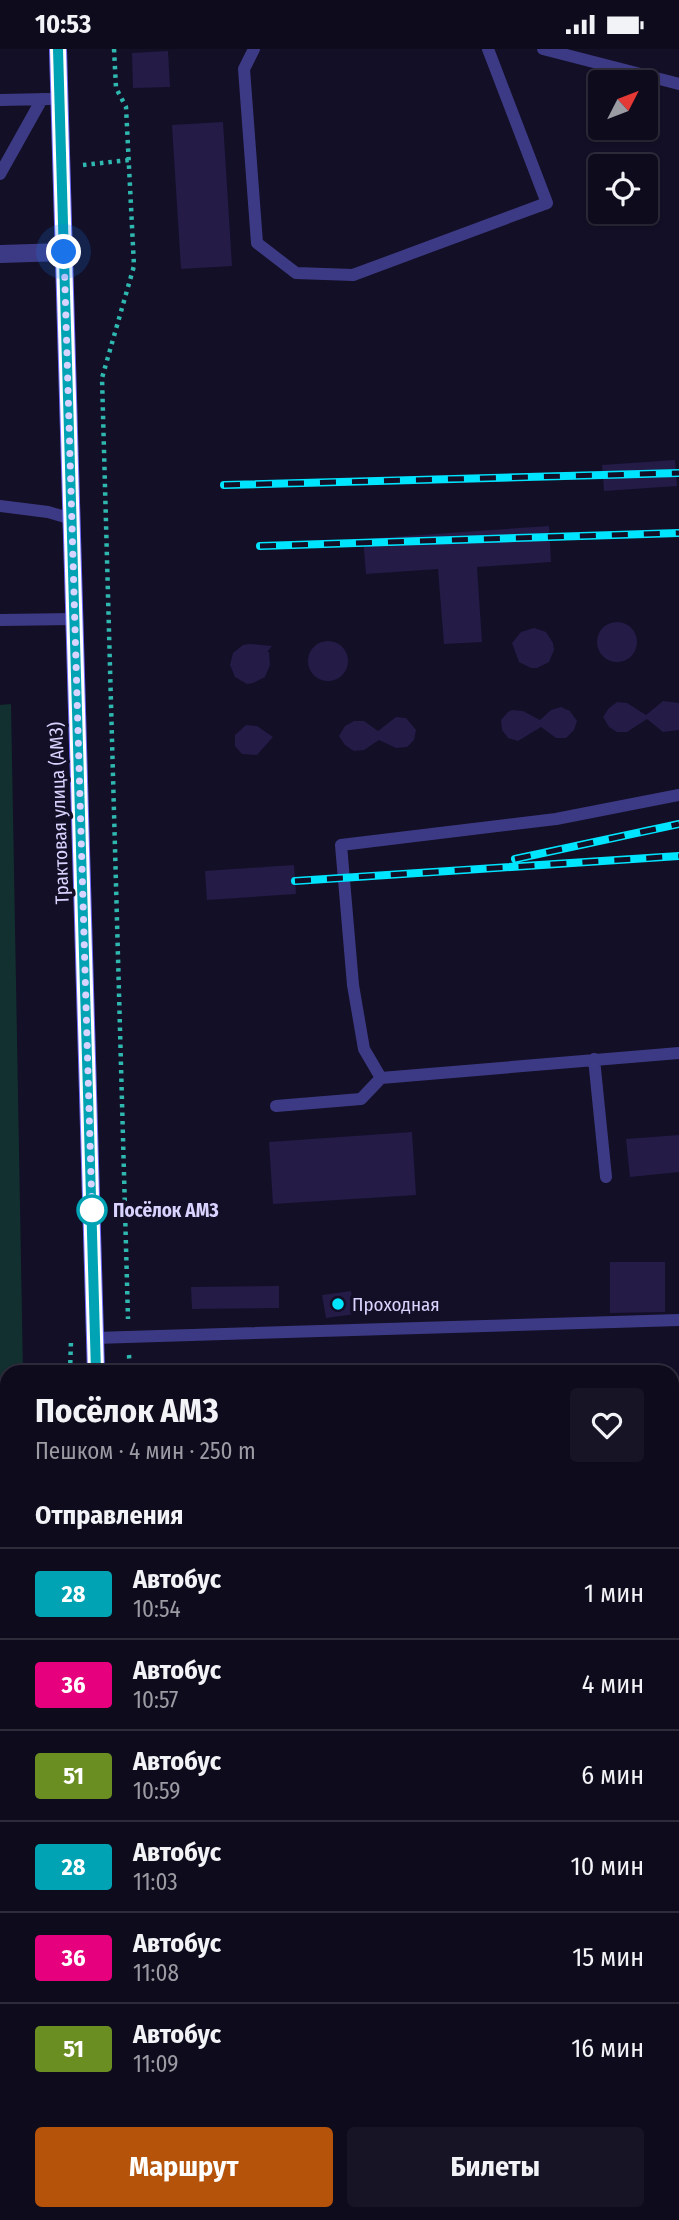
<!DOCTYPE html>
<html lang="ru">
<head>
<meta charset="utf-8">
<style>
  body { margin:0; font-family:"Fira Sans Condensed",sans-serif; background:#171425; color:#f1f3f6; height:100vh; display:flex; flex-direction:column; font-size:26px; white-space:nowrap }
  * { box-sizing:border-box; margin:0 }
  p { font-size:23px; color:#9b9ba3 }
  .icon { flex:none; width:38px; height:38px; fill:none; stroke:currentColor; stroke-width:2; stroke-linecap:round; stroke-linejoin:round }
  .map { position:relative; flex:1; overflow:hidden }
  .panel { position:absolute; left:0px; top:1316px; width:679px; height:856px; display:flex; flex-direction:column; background:#0e0b1c; border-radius:21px 21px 0 0; box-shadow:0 2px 5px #0004,0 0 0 2px #2e2b3b }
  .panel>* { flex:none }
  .badge { padding:0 14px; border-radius:5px; font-size:24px; line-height:46px }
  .needle { width:46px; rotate:48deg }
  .controls { position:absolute; left:588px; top:21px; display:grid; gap:14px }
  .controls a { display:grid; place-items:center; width:70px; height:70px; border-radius:7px; background:#0e0b1c; box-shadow:0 2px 5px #0004,0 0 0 2px #2e2b3b; font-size:35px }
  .you { position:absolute; width:35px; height:35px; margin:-18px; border:5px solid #fff; border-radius:50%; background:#1a73e8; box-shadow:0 0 0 10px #1a73e833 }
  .map>.badge { position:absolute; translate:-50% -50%; box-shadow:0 0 0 4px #fff }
  h2 { padding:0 35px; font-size:26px; line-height:63px }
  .round { display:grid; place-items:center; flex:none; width:74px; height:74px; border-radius:7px; background:#171425 }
  .summary { display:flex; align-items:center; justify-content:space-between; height:119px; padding:0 35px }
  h1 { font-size:33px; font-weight:700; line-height:52px }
  .action { display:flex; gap:14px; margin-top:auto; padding:14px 35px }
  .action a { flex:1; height:80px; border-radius:7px; background:#b45309; color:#fff; font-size:28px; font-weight:700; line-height:80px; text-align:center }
  .action a+a { background:#171425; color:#f1f3f6 }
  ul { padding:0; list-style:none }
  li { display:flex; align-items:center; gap:21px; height:91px; padding:0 35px; border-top:2px solid #2e2b3b }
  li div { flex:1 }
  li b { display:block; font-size:26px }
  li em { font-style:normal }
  li .badge { min-width:77px; font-weight:700; text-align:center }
  .status { display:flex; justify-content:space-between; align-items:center; height:49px; padding:0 35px; background:#0e0b1c; direction:ltr }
  .status svg { height:19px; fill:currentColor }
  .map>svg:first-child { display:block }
  .green { fill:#12302f }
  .building { fill:#241b47 }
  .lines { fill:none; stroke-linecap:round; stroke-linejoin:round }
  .path { stroke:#2fb8b0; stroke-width:4.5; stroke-dasharray:3.5 5; stroke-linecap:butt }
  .lane { stroke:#3d3a85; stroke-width:12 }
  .street { stroke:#3d3a85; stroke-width:18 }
  .secondary { stroke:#6f6bff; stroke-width:18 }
  .rail-casing { stroke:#00e5ff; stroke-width:8 }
  .rail { stroke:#130f26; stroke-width:5; stroke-dasharray:16; stroke-linecap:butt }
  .line-casing { stroke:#fff; stroke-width:16 }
  .line { stroke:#00a3b4; stroke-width:10 }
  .walk { stroke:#d9d4ff; stroke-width:7; stroke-dasharray:0 12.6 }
  .stop-dot { fill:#fff; stroke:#00a3b4; stroke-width:3.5 }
  .poi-dot { fill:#00e5ff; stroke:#130f26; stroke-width:2.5 }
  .labels { text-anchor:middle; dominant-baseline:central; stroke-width:7; stroke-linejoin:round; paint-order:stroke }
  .street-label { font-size:19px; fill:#d9d4ff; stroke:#130f26 }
  .stop-label { font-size:19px; font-weight:bold; fill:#d9d4ff; stroke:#130f26; text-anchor:start }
  .poi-label { font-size:19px; fill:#d9d4ff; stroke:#130f26; text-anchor:start }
</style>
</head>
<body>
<div class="status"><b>10:53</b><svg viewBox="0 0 49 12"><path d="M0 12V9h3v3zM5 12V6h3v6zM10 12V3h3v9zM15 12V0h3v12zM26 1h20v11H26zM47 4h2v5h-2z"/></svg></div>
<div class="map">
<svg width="679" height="2171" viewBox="0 0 679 2171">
  <rect width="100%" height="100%" fill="#130f26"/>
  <!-- green -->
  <path class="green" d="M 11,655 L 23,1323 L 7,1323 L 7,2008 L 0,2008 L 0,656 Z"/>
  <!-- building -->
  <path class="building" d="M 168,2 L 170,38 L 133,39 L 132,4 Z
    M 223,73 L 232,217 L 181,220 L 172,76 Z
    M 675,411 L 677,437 L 604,442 L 602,416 Z
    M 549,477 L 551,513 L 477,518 L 482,593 L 444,595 L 438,520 L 366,525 L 363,490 Z
    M597 593a20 20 0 1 1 40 0a20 20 0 1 1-40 0Z
    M 534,579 L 546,583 L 553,594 L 554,601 L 549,613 L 537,619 L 531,619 L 519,613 L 512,594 L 521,583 Z
    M308 612a20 20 0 1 1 40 0a20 20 0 1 1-40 0Z
    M 250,595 L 272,597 L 267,603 L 269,603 L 270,616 L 265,628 L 253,634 L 247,635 L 235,628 L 230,616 L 233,604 L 243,596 Z
    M 663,652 L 679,654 L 679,681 L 663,683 L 647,670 L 627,683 L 617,683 L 609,678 L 603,668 L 609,659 L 617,653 L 627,654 L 646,666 Z
    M 561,658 L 570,662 L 577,672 L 574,681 L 566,689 L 556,689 L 541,678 L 518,692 L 508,689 L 502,681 L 501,671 L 508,663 L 512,661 L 523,662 L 540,671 L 551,661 Z
    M 396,668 L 406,669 L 416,681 L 414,691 L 407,698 L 396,699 L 379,691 L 364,701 L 354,702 L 345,696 L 339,687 L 345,677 L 354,672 L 364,672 L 378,682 Z
    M 246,676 L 257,677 L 273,688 L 257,706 L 242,705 L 235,697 L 235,686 Z
    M 294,816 L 296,845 L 207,851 L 205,822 Z
    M 412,1083 L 416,1146 L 273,1155 L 269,1093 Z
    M 679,1086 L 679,1123 L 630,1128 L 626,1090 Z
    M 610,1213 L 665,1213 L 665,1263 L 610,1264 Z
    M 279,1237 L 279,1259 L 192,1260 L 191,1238 Z
    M 351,1242 L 355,1265 L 326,1269 L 322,1246 Z"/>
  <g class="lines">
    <!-- path -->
    <path class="path" d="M 114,0 L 116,39 L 126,58 L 134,217 L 102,329 L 128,1270
      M 83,116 L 129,111
      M 129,1306 L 130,1323
      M 70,1323 L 71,1292
      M 672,2118 L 679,2117
      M 0,2127 L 7,2127
      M 0,2155 L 7,2155"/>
    <!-- lane -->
    <path class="lane" d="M 254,0 L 244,20 L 257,194 L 296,224 L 353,226 L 547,154 L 488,0
      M 543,0 L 679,35
      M 0,51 L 49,50
      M 0,125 L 42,50
      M 0,457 L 48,463 L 72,470
      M 0,571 L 74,570
      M 679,746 L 556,770 L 341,796 L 353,936 L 364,1000 L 381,1029 L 679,1004
      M 594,1010 L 606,1128
      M 276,1057 L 361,1050 L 381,1029
      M 95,1289 L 679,1271
      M 0,1990 L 7,1989"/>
    <!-- street -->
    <path class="street" d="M 0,205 L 64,203"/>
    <!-- secondary -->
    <path class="secondary" d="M 58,0 L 96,1323
      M 0,2086 L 7,2085"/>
    <!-- rail casing -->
    <g class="rail-casing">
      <path id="rail" d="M 224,436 L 679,424
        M 260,497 L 679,484
        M 515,810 L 679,775
        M 295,832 L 679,807"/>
    </g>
    <!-- rail -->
    <use href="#rail" class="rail"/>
  </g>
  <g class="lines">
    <!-- line casing -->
    <g class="line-casing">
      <path id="line" d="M 58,0 L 96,1323"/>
    </g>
    <!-- line -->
    <use href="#line" class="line"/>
    <!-- walk -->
    <path class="walk" d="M 64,203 L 92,1161"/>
  </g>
  <!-- markers -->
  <circle class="stop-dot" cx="92" cy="1161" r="14"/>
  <circle class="poi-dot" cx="338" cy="1255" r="7"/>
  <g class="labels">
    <!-- street labels -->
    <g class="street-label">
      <text transform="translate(59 764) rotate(-92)">Трактовая улица (АМЗ)</text>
    </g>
    <!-- stop labels -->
    <g class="stop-label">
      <text x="113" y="1161">Посёлок АМЗ</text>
    </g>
    <!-- poi labels -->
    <g class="poi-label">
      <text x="352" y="1255">Проходная</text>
    </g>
  </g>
</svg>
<div class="controls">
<a><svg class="needle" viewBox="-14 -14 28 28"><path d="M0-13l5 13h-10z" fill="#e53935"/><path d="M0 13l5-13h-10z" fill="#9b9ba3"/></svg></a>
<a><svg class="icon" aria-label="locate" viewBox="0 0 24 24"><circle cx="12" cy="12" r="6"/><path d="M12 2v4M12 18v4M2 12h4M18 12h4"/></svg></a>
</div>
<div class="you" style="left:64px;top:203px"></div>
<section class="panel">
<div class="summary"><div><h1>Посёлок АМЗ</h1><p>Пешком · 4 мин · 250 m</p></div><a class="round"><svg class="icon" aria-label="heart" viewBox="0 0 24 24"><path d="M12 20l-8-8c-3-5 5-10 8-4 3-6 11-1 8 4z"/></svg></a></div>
<h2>Отправления</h2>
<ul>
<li><span class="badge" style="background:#00a3b4;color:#fff">28</span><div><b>Автобус</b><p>10:54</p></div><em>1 мин</em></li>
<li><span class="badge" style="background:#e6007e;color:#fff">36</span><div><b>Автобус</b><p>10:57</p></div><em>4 мин</em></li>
<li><span class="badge" style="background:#6b8e23;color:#fff">51</span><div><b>Автобус</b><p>10:59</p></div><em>6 мин</em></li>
<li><span class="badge" style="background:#00a3b4;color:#fff">28</span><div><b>Автобус</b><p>11:03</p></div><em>10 мин</em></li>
<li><span class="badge" style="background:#e6007e;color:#fff">36</span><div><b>Автобус</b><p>11:08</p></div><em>15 мин</em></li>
<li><span class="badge" style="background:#6b8e23;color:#fff">51</span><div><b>Автобус</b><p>11:09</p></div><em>16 мин</em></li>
</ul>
<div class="action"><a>Маршрут</a><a>Билеты</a></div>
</section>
</div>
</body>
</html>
